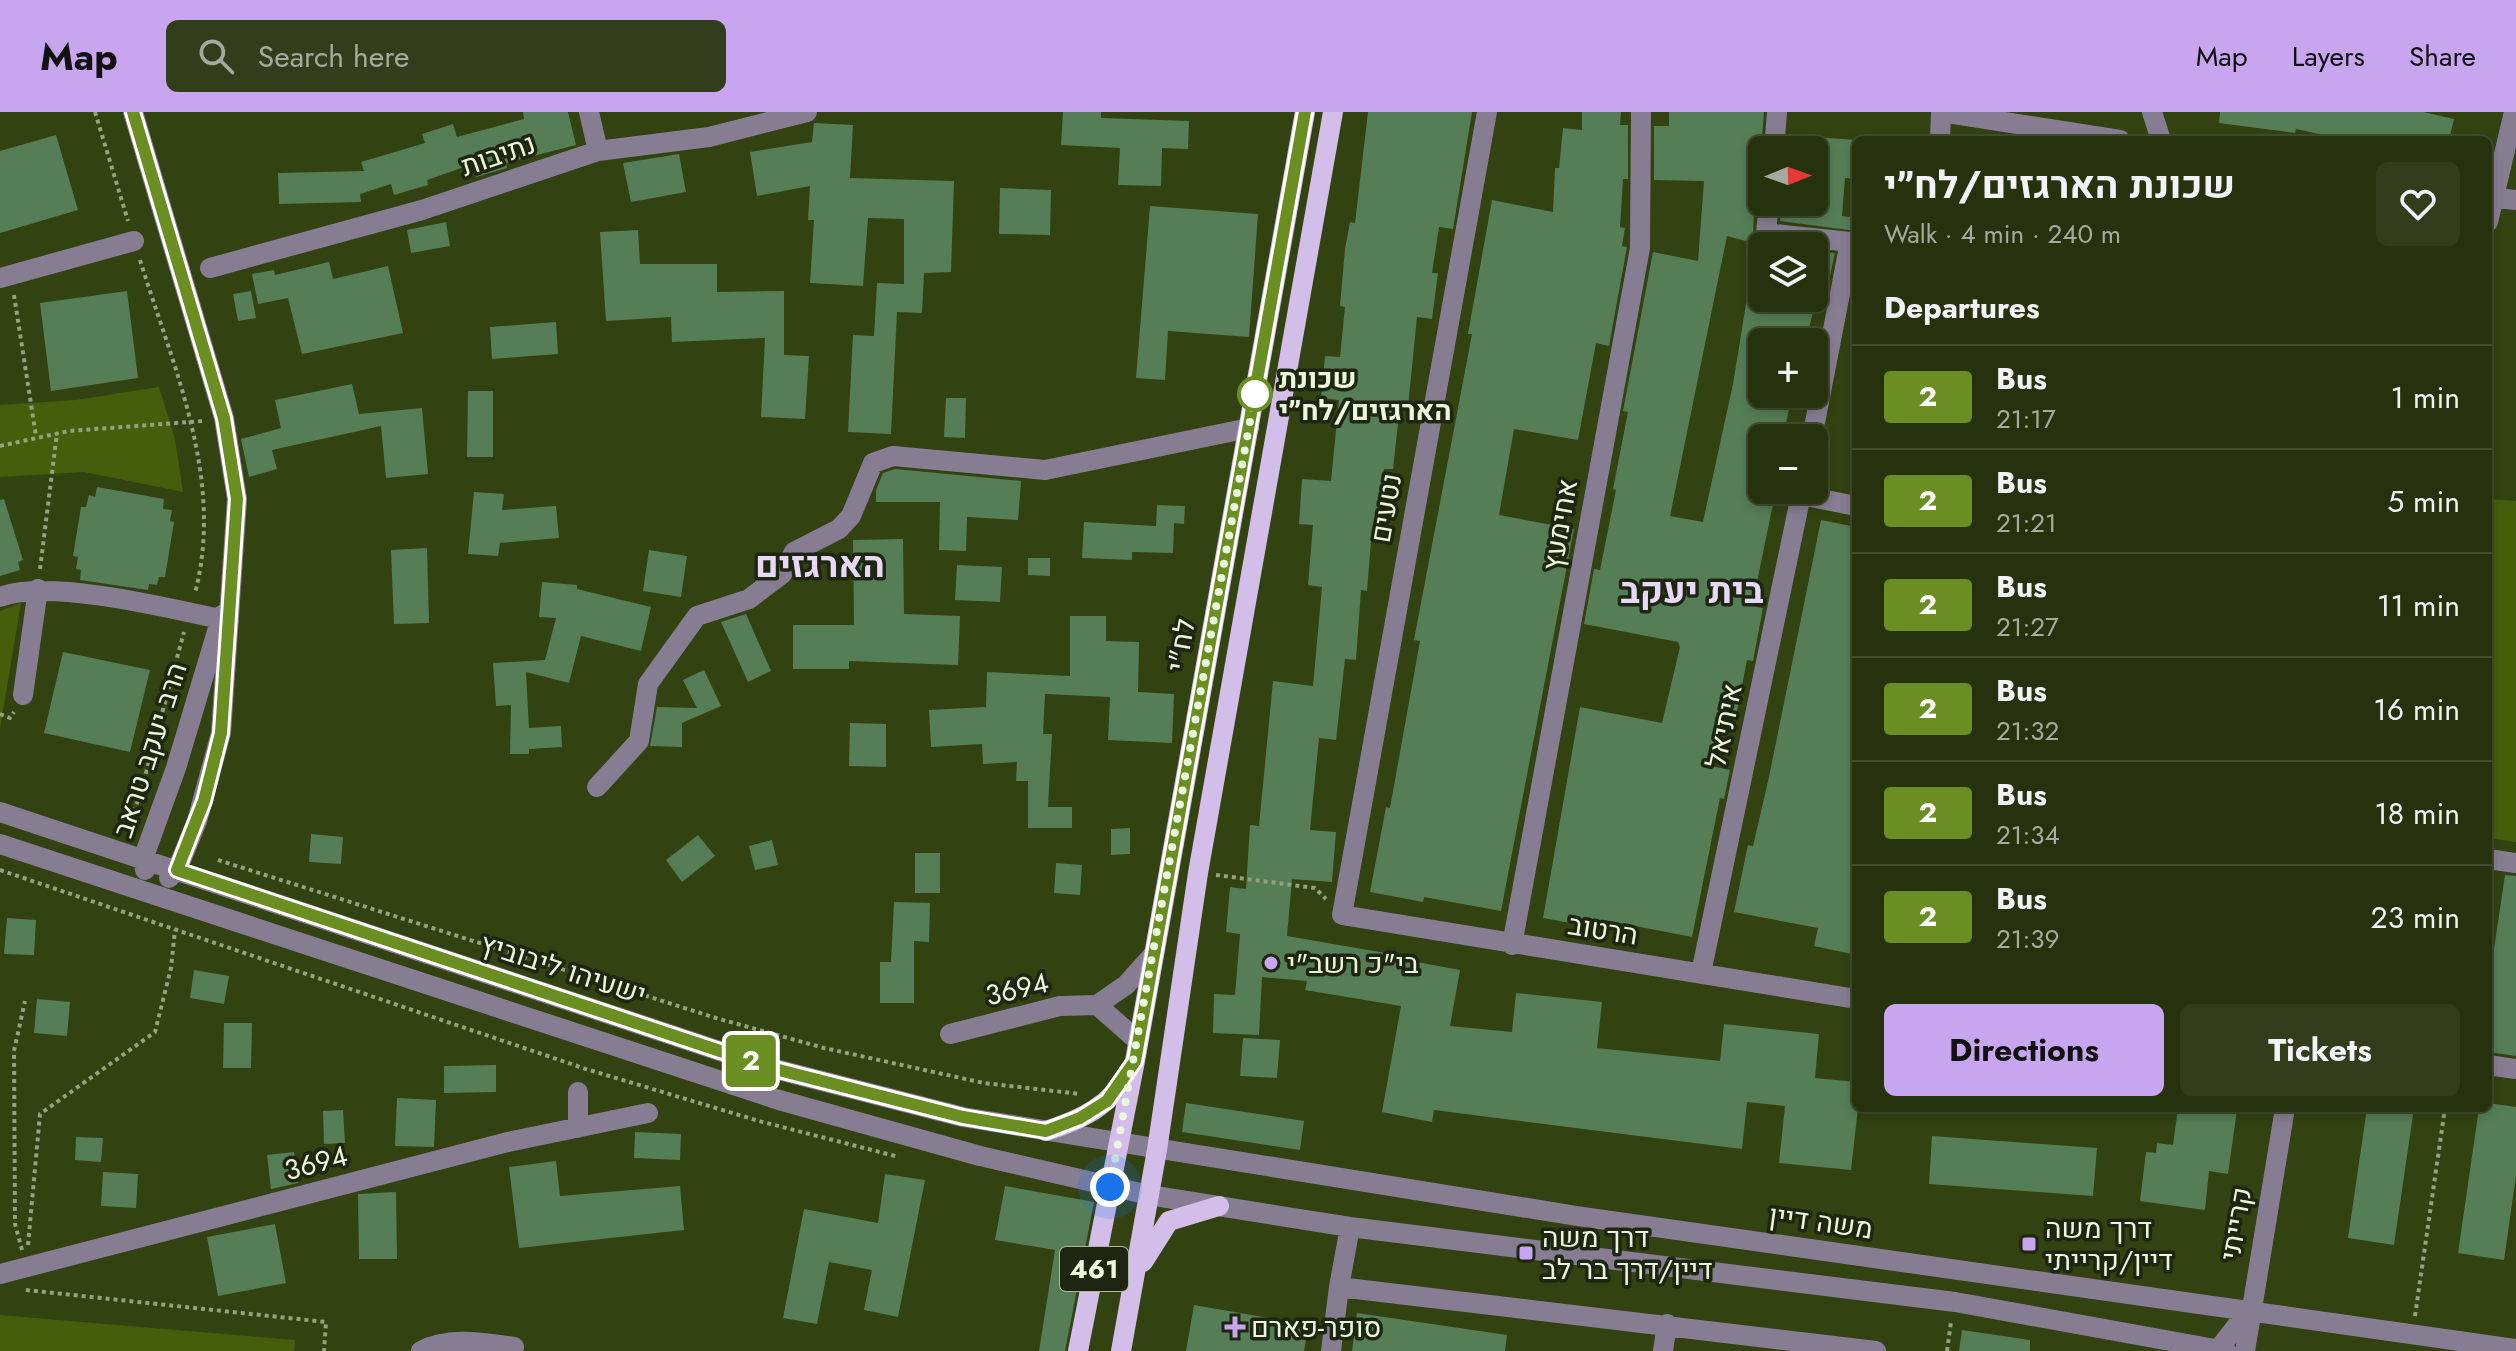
<!DOCTYPE html>
<html lang="en">
<head>
<meta charset="utf-8">
<style>
  body { margin:0; font-family:Jost,Heebo,sans-serif; background:#323e1b; color:#f1f3f6; height:100vh; display:flex; flex-direction:column; font-size:30px; white-space:nowrap }
  * { box-sizing:border-box; margin:0 }
  p { font-size:26px; color:#a4aa9d }
  .icon { flex:none; width:44px; height:44px; fill:none; stroke:currentColor; stroke-width:2; stroke-linecap:round; stroke-linejoin:round }
  .map { position:relative; flex:1; overflow:hidden }
  .side { position:absolute; left:1852px; top:24px; width:640px; height:976px; display:flex; flex-direction:column; background:#26320d; border-radius:12px; box-shadow:0 4px 12px #0003,0 0 0 2px #424d2e }
  .side>* { flex:none }
  .badge { padding:0 16px; border-radius:6px; font-size:28px; line-height:52px }
  .needle { width:52px; rotate:89deg }
  .tools { position:absolute; left:1748px; top:24px; display:grid; gap:16px }
  .tools a { display:grid; place-items:center; width:80px; height:80px; border-radius:12px; background:#26320d; box-shadow:0 4px 12px #0003,0 0 0 2px #424d2e; font-size:40px }
  .you { position:absolute; width:40px; height:40px; margin:-20px; border:6px solid #fff; border-radius:50%; background:#1a73e8; box-shadow:0 0 0 12px #1a73e833 }
  .map>.badge { position:absolute; translate:-50% -50%; box-shadow:0 0 0 4px #fff }
  h2 { padding:0 32px; font-size:30px; line-height:72px }
  .round { display:grid; place-items:center; flex:none; width:84px; height:84px; border-radius:12px; background:#323e1b }
  .head { display:flex; align-items:center; justify-content:space-between; height:136px; padding:0 32px }
  h1 { font-size:38px; font-weight:700; line-height:60px }
  .cta { display:flex; gap:16px; margin-top:auto; padding:16px 32px }
  .cta a { flex:1; height:92px; border-radius:12px; background:#c8a6ef; color:#111; font-size:32px; font-weight:700; line-height:92px; text-align:center }
  .cta a+a { background:#323e1b; color:#f1f3f6 }
  ul { padding:0; list-style:none }
  li { display:flex; align-items:center; gap:24px; height:104px; padding:0 32px; border-top:2px solid #424d2e }
  li div { flex:1 }
  li b { display:block; font-size:30px }
  li em { font-style:normal }
  li .badge { min-width:88px; font-weight:700; text-align:center }
  header { display:flex; align-items:center; gap:48px; box-sizing:border-box; height:112px; padding:0 40px; background:#c8a6ef; color:#111 }
  header strong { font-size:38px }
  nav { display:flex; gap:44px; margin-inline-start:auto; font-size:28px }
  .search { width:560px; height:72px; background:#323e1b; display:flex; align-items:center; gap:20px; box-sizing:border-box; padding:0 28px; border-radius:12px; color:#a4aa9d; font-size:30px }
  .map>svg:first-child { display:block }
  .green { fill:#465e0c }
  .building { fill:#557d56 }
  .lines { fill:none; stroke-linecap:round; stroke-linejoin:round }
  .path { stroke:#94a27d; stroke-width:4; stroke-dasharray:4 4; stroke-linecap:butt }
  .minor { stroke:#877d93; stroke-width:20 }
  .major { stroke:#d2bee9; stroke-width:20 }
  .line-casing { stroke:#fff; stroke-width:18 }
  .line { stroke:#6b8e23; stroke-width:12 }
  .walk { stroke:#ebf7dc; stroke-width:8; stroke-dasharray:0 14.4 }
  .stop-dot { fill:#fff; stroke:#6b8e23; stroke-width:4 }
  .poi-dot { fill:#c8a6ef; stroke:#1e2611; stroke-width:3 }
  .labels { text-anchor:middle; dominant-baseline:central; stroke-width:7; stroke-linejoin:round; paint-order:stroke }
  .shield { fill:#1e2611; stroke:#aeb89f; stroke-width:2 }
  .shield-label { font-size:26px; font-weight:bold; fill:#ebf7dc }
  .street-label { font-size:28px; fill:#ebf7dc; stroke:#1e2611 }
  .stop-label { font-size:28px; font-weight:bold; fill:#ebf7dc; stroke:#1e2611; text-anchor:start }
  .poi-label { font-size:28px; fill:#ebf7dc; stroke:#1e2611; text-anchor:start }
  .district-label { font-size:36px; font-weight:bold; fill:#e5d9f5; stroke:#1e2611 }
</style>
</head>
<body>
<header>
<strong>Map</strong>
<div class="search"><svg class="icon" aria-label="search" viewBox="0 0 24 24"><circle cx="10" cy="10" r="6"/><path d="M15 15l6 6"/></svg>Search here</div>
<nav><a>Map</a><a>Layers</a><a>Share</a></nav>
</header>
<div class="map">
<svg width="2516" height="1239" viewBox="0 0 2516 1239">
  <rect width="100%" height="100%" fill="#324211"/>
  <!-- green -->
  <path class="green" d="M 159,275 L 175,327 L 183,380 L 84,360 L 0,365 L 0,293 L 76,288 Z
    M 2488,387 L 2516,389 L 2516,730 L 2488,726 Z
    M 21,491 L 0,617 L 0,499 Z
    M 0,1203 L 295,1228 L 294,1239 L 0,1239 Z"/>
  <!-- building -->
  <path class="building" d="M 523,0 L 568,0 L 576,33 L 506,51 L 507,56 L 476,65 L 473,52 L 427,68 L 428,73 L 394,83 L 391,72 L 360,82 L 361,90 L 279,92 L 278,61 L 364,59 L 361,50 L 425,31 L 422,22 L 453,12 L 457,25 L 524,7 Z
    M 1063,0 L 1101,0 L 1101,6 L 1189,9 L 1188,37 L 1162,36 L 1161,74 L 1118,73 L 1120,36 L 1061,33 Z
    M 1368,0 L 1472,0 L 1453,117 L 1439,115 L 1432,161 L 1438,161 L 1432,207 L 1417,205 L 1408,295 L 1400,294 L 1393,357 L 1384,357 L 1380,417 L 1372,417 L 1367,479 L 1361,478 L 1356,548 L 1345,547 L 1336,628 L 1319,626 L 1310,718 L 1336,720 L 1332,770 L 1292,767 L 1287,824 L 1391,842 L 1390,845 L 1460,858 L 1450,914 L 1512,920 L 1516,881 L 1602,890 L 1597,936 L 1720,949 L 1724,912 L 1819,922 L 1815,966 L 1856,970 L 1858,996 L 1851,1058 L 1779,1051 L 1785,994 L 1747,990 L 1742,1037 L 1434,998 L 1432,1010 L 1382,1000 L 1401,894 L 1305,878 L 1307,869 L 1262,865 L 1259,923 L 1213,921 L 1214,882 L 1235,883 L 1240,822 L 1226,820 L 1230,775 L 1246,777 L 1250,713 L 1259,714 L 1273,569 L 1313,574 L 1322,475 L 1308,473 L 1313,413 L 1299,412 L 1302,367 L 1331,369 L 1339,288 L 1321,286 L 1325,244 L 1340,245 L 1345,195 L 1340,194 L 1345,137 L 1350,110 L 1355,111 Z
    M 1582,0 L 1621,0 L 1620,13 L 1628,13 L 1628,67 L 1623,67 L 1620,115 L 1625,116 L 1622,134 L 1627,135 L 1609,234 L 1596,231 L 1578,328 L 1514,317 L 1499,403 L 1574,417 L 1501,799 L 1424,785 L 1423,790 L 1370,780 L 1386,695 L 1390,696 L 1420,529 L 1414,528 L 1472,222 L 1468,222 L 1492,88 L 1553,100 L 1555,56 L 1559,56 L 1563,16 L 1582,18 Z
    M 1669,0 L 1764,0 L 1761,38 L 1758,38 L 1753,120 L 1758,131 L 1765,134 L 1727,124 L 1670,404 L 1703,410 L 1733,272 L 1747,186 L 1817,186 L 1805,230 L 1762,230 L 1762,282 L 1792,282 L 1783,326 L 1762,326 L 1762,378 L 1776,378 L 1752,494 L 1763,496 L 1753,549 L 1747,548 L 1736,604 L 1722,601 L 1711,654 L 1730,658 L 1724,687 L 1720,686 L 1692,825 L 1605,808 L 1603,817 L 1543,806 L 1580,595 L 1662,611 L 1680,535 L 1678,530 L 1584,512 L 1594,457 L 1600,458 L 1616,378 L 1613,377 L 1628,300 L 1623,299 L 1653,140 L 1698,149 L 1704,69 L 1654,68 L 1654,14 L 1669,14 Z
    M 2220,0 L 2423,0 L 2454,7 L 2449,28 L 2346,28 L 2296,17 L 2295,21 L 2219,11 Z
    M 814,11 L 853,13 L 850,66 L 954,69 L 951,160 L 924,161 L 922,201 L 897,200 L 891,322 L 848,320 L 853,223 L 874,224 L 877,171 L 904,172 L 904,107 L 868,106 L 863,174 L 810,171 L 814,108 L 808,108 L 810,74 L 757,84 L 750,40 L 812,30 Z
    M 56,23 L 78,98 L 0,121 L 0,39 Z
    M 1814,25 L 1856,28 L 1856,67 L 1845,66 L 1842,104 L 1856,106 L 1856,119 L 1780,109 L 1782,90 L 1814,90 Z
    M 679,42 L 686,80 L 631,90 L 623,51 Z
    M 1000,76 L 1051,78 L 1050,123 L 999,122 Z
    M 1150,94 L 1258,102 L 1249,225 L 1168,219 L 1165,268 L 1136,266 Z
    M 446,110 L 450,134 L 411,141 L 407,118 Z
    M 638,118 L 640,152 L 717,152 L 717,180 L 784,179 L 784,243 L 809,244 L 805,307 L 761,305 L 765,226 L 672,230 L 671,205 L 606,209 L 600,120 Z
    M 1814,139 L 1835,141 L 1829,168 L 1814,167 Z
    M 329,150 L 333,167 L 388,154 L 403,221 L 302,242 L 288,186 L 258,192 L 252,162 L 274,158 L 275,163 Z
    M 127,179 L 138,266 L 51,279 L 40,191 Z
    M 251,179 L 256,206 L 238,209 L 233,182 Z
    M 556,210 L 558,242 L 492,247 L 490,215 Z
    M 352,272 L 359,302 L 422,296 L 428,362 L 386,366 L 381,314 L 272,338 L 277,357 L 249,365 L 241,327 L 281,316 L 275,288 Z
    M 468,279 L 493,279 L 493,345 L 467,345 Z
    M 946,286 L 966,286 L 965,326 L 944,325 Z
    M 895,357 L 1021,369 L 1018,408 L 967,405 L 966,439 L 939,438 L 940,390 L 876,390 L 876,378 L 883,361 Z
    M 97,375 L 164,387 L 163,397 L 172,398 L 170,409 L 174,410 L 165,465 L 159,465 L 157,473 L 149,472 L 148,478 L 80,468 L 81,458 L 76,457 L 78,445 L 73,444 L 81,395 L 86,395 L 89,383 L 95,385 Z
    M 474,380 L 504,382 L 502,398 L 556,394 L 559,426 L 500,431 L 498,444 L 468,442 Z
    M 4,387 L 23,448 L 18,450 L 20,458 L 0,464 L 0,388 Z
    M 1157,393 L 1185,394 L 1184,412 L 1174,411 L 1173,441 L 1132,440 L 1132,448 L 1082,446 L 1084,410 L 1156,414 Z
    M 1821,408 L 1856,415 L 1856,576 L 1852,596 L 1856,597 L 1856,843 L 1814,834 L 1818,816 L 1734,800 L 1748,733 L 1753,734 L 1769,665 Z
    M 903,427 L 904,502 L 960,504 L 958,553 L 849,549 L 849,557 L 793,557 L 793,513 L 854,513 L 853,428 Z
    M 427,436 L 429,511 L 394,512 L 391,438 Z
    M 649,438 L 687,444 L 681,485 L 643,479 Z
    M 1028,446 L 1050,446 L 1050,464 L 1028,463 Z
    M 957,453 L 1002,455 L 1000,490 L 955,488 Z
    M 542,470 L 577,473 L 577,477 L 651,495 L 641,539 L 581,524 L 569,571 L 526,560 L 529,616 L 561,614 L 562,635 L 529,637 L 529,642 L 510,642 L 511,593 L 496,594 L 493,551 L 545,548 L 556,506 L 539,505 Z
    M 746,502 L 771,559 L 748,570 L 721,510 Z
    M 1070,504 L 1106,504 L 1106,529 L 1139,530 L 1138,580 L 1174,582 L 1172,631 L 1108,628 L 1110,585 L 1045,582 L 1043,622 L 1052,622 L 1048,695 L 1072,695 L 1072,716 L 1028,716 L 1028,669 L 1016,669 L 1017,650 L 983,652 L 982,632 L 931,635 L 929,598 L 986,595 L 987,560 L 1070,564 Z
    M 63,540 L 150,558 L 130,640 L 44,621 Z
    M 704,558 L 721,594 L 682,611 L 682,635 L 650,634 L 657,595 L 697,596 L 683,568 Z
    M 850,611 L 886,612 L 886,655 L 849,654 Z
    M 1130,716 L 1130,742 L 1111,743 L 1111,717 Z
    M 311,722 L 343,725 L 341,752 L 309,750 Z
    M 698,723 L 715,744 L 682,770 L 666,748 Z
    M 772,728 L 778,753 L 755,758 L 749,734 Z
    M 915,741 L 940,741 L 940,781 L 915,781 Z
    M 1056,751 L 1082,753 L 1080,783 L 1054,781 Z
    M 2505,763 L 2516,764 L 2516,944 L 2488,940 L 2488,877 Z
    M 894,790 L 930,791 L 929,830 L 914,829 L 914,891 L 880,891 L 880,850 L 891,850 Z
    M 7,806 L 36,808 L 34,843 L 4,842 Z
    M 194,858 L 229,864 L 224,892 L 190,886 Z
    M 37,887 L 70,890 L 67,924 L 34,921 Z
    M 224,911 L 252,911 L 251,956 L 223,956 Z
    M 1243,926 L 1280,928 L 1277,966 L 1240,964 Z
    M 496,953 L 496,980 L 444,981 L 444,954 Z
    M 397,986 L 436,988 L 434,1035 L 395,1034 Z
    M 1186,991 L 1304,1009 L 1300,1038 L 1182,1020 Z
    M 2488,991 L 2516,995 L 2516,1064 L 2504,1148 L 2458,1141 L 2479,996 L 2488,996 Z
    M 2178,996 L 2237,998 L 2228,1062 L 2209,1059 L 2205,1098 L 2140,1089 L 2146,1040 L 2156,1041 L 2157,1031 L 2173,1033 Z
    M 2367,996 L 2414,996 L 2394,1133 L 2348,1126 Z
    M 343,998 L 345,1031 L 324,1032 L 323,999 Z
    M 635,1020 L 681,1022 L 680,1048 L 634,1046 Z
    M 1932,1024 L 2097,1036 L 2093,1084 L 1929,1072 Z
    M 76,1025 L 103,1026 L 101,1050 L 75,1048 Z
    M 294,1040 L 298,1071 L 271,1077 L 267,1043 Z
    M 556,1049 L 560,1084 L 680,1074 L 684,1118 L 519,1136 L 509,1055 Z
    M 103,1060 L 138,1062 L 136,1096 L 101,1094 Z
    M 885,1062 L 925,1068 L 898,1205 L 864,1198 L 872,1158 L 829,1150 L 817,1212 L 783,1206 L 804,1097 L 878,1111 Z
    M 1005,1074 L 1094,1090 L 1065,1239 L 1039,1239 L 1055,1138 L 995,1128 Z
    M 396,1080 L 397,1147 L 359,1147 L 358,1082 Z
    M 275,1112 L 286,1171 L 218,1184 L 207,1125 Z
    M 1194,1193 L 1309,1213 L 1304,1239 L 1186,1239 Z
    M 1357,1201 L 1507,1223 L 1505,1239 L 1352,1239 Z
    M 1962,1218 L 2030,1228 L 2030,1239 L 1959,1239 Z"/>
  <g class="lines">
    <!-- path -->
    <path class="path" d="M 95,0 L 128,109
      M 2488,141 L 2491,128
      M 140,148 C 173,255 225,367 195,481
      M 14,183 L 36,324
      M 0,334 L 69,319 L 203,309
      M 40,457 L 57,321
      M 0,602 L 10,606 L 14,600
      M 118,718 L 134,699 L 140,683 L 184,520
      M 218,748 L 716,906 L 824,936 L 984,971 L 1080,982
      M 0,758 L 586,957 L 759,1009 L 899,1045
      M 1216,763 L 1315,776 L 1326,787
      M 28,1133 L 40,1002 L 155,920 L 171,856 L 175,818
      M 22,1138 L 15,1112 L 14,939 L 25,889
      M 26,1178 L 326,1210 L 324,1239
      M 2415,1204 L 2445,996
      M 1947,1239 L 1951,1210"/>
    <!-- minor -->
    <path class="minor" d="M 133,0 L 224,306 L 237,387 L 221,621 L 197,709 L 177,758 L 169,766
      M 589,0 L 598,39
      M 1487,0 L 1342,803 L 1856,887
      M 2152,0 L 2161,28
      M 1940,28 L 1941,0 L 2120,28
      M 1774,38 L 1777,0
      M 2488,85 L 2516,88
      M 1769,90 L 1766,121 L 1850,130 L 1812,326
      M 2488,110 L 2514,0
      M 210,156 L 422,98 L 598,39 L 709,25 L 807,0
      M 0,166 L 134,129
      M 1801,383 L 1856,394
      M 0,485 C 50,466 173,497 229,509
      M 23,583 L 38,477
      M 597,675 L 639,629 L 648,572 L 697,504 L 749,487 L 782,462 L 794,440 L 839,417 L 851,404 L 873,351 L 893,344 L 1045,358 L 1249,316
      M 0,700 L 771,956 L 963,1005 L 1577,1104 L 2516,1237
      M 0,732 L 779,988 L 980,1044 L 1149,1083 L 1350,1115 L 1955,1190 L 2226,1239
      M 2488,747 L 2516,751
      M 145,758 L 143,747 L 176,656 L 222,503
      M 1512,833 L 1640,136 L 1641,0
      M 1701,861 L 1802,378
      M 1097,893 L 1138,929
      M 950,922 L 1060,894 L 1097,893 L 1126,873 L 1153,843
      M 2488,953 L 2516,957
      M 578,980 L 578,1016
      M 1350,1115 L 1339,1175 L 1876,1239
      M 0,1162 L 508,1030 L 648,1001
      M 421,1239 C 449,1224 484,1231 514,1235
      M 1331,1239 L 1339,1175
      M 1663,1239 L 1667,1212
      M 2217,1239 L 2250,1197
      M 2245,1239 L 2285,996"/>
    <!-- major -->
    <path class="major" d="M 1046,1019 C 1080,1008 1112,994 1129,959
      M 1143,1150 L 1169,1109 L 1219,1094
      M 1078,1239 L 1135,949 L 1305,0
      M 1121,1239 L 1157,1038 L 1198,761 L 1333,0"/>
  </g>
  <g class="lines">
    <!-- line casing -->
    <g class="line-casing">
      <path id="line" d="M 133,0 L 224,306 L 237,387 L 221,621 L 204,689 L 177,758 L 771,956 L 963,1005 L 1046,1019 L 1080,1006 L 1107,989 L 1135,949 L 1305,0"/>
    </g>
    <!-- line -->
    <use href="#line" class="line"/>
    <!-- walk -->
    <path class="walk" d="M 1110,1075 L 1255,282"/>
  </g>
  <!-- markers -->
  <circle class="stop-dot" cx="1255" cy="282" r="16"/>
  <g class="poi-dot">
    <circle cx="1271" cy="851" r="8"/>
    <rect x="2021" y="1124" width="16" height="16" rx="4"/>
    <rect x="1518" y="1133" width="16" height="16" rx="4"/>
    <path d="M1231 1203h8v8h8v8h-8v8h-8v-8h-8v-8h8z"/>
  </g>
  <g class="labels">
    <!-- shield labels -->
    <rect class="shield" x="1060" y="1135" width="68" height="44" rx="6"/>
    <g class="shield-label">
      <text x="1094" y="1157">461</text>
    </g>
    <!-- street labels -->
    <g class="street-label">
      <text transform="translate(498 43) rotate(-19)">נתיבות</text>
      <text transform="translate(1386 396) rotate(-80)">נטעים</text>
      <text transform="translate(1560 413) rotate(-80)">אחימעץ</text>
      <text transform="translate(1181 533) rotate(-80)">לח"י</text>
      <text transform="translate(1724 614) rotate(-78)">איתיאל</text>
      <text transform="translate(150 638) rotate(-72)">הרב יעקב טראב</text>
      <text transform="translate(1603 818) rotate(9)">הרטוב</text>
      <text transform="translate(563 857) rotate(18)">ישעיהו ליבוביץ</text>
      <text transform="translate(1017 877) rotate(-13)">3694</text>
      <text transform="translate(316 1051) rotate(-15)">3694</text>
      <text transform="translate(1821 1110) rotate(8)">משה דיין</text>
      <text transform="translate(2236 1112) rotate(-80)">קרייתי</text>
    </g>
    <!-- stop labels -->
    <g class="stop-label">
      <text x="1279" y="266">שכונת<tspan x="1279" dy="32">הארגזים/לח״י</tspan></text>
    </g>
    <!-- poi labels -->
    <g class="poi-label">
      <text x="1287" y="851">בי"כ רשב"י</text>
      <text x="2045" y="1116">דרך משה<tspan x="2045" dy="32">דיין/קרייתי</tspan></text>
      <text x="1542" y="1125">דרך משה<tspan x="1542" dy="32">דיין/דרך בר לב</tspan></text>
      <text x="1251" y="1215">סופר-פארם</text>
    </g>
    <!-- district labels -->
    <g class="district-label">
      <text x="820" y="452">הארגזים</text>
      <text x="1692" y="478">בית יעקב</text>
    </g>
  </g>
</svg>
<div class="tools">
<a><svg class="needle" viewBox="-14 -14 28 28"><path d="M0-13l5 13h-10z" fill="#e53935"/><path d="M0 13l5-13h-10z" fill="#a4aa9d"/></svg></a>
<a><svg class="icon" aria-label="layers" viewBox="0 0 24 24"><path d="M12 4l9 5-9 5-9-5zM3 14l9 5 9-5"/></svg></a>
<a>+</a>
<a>−</a>
</div>
<div class="you" style="left:1110px;top:1075px"></div>
<b class="badge" style="left:751px;top:949px;background:#6b8e23;color:#fff">2</b>
<section class="side">
<div class="head"><div><h1>שכונת הארגזים/לח״י</h1><p>Walk · 4 min · 240 m</p></div><a class="round"><svg class="icon" aria-label="heart" viewBox="0 0 24 24"><path d="M12 20l-8-8c-3-5 5-10 8-4 3-6 11-1 8 4z"/></svg></a></div>
<h2>Departures</h2>
<ul>
<li><span class="badge" style="background:#6b8e23;color:#fff">2</span><div><b>Bus</b><p>21:17</p></div><em>1 min</em></li>
<li><span class="badge" style="background:#6b8e23;color:#fff">2</span><div><b>Bus</b><p>21:21</p></div><em>5 min</em></li>
<li><span class="badge" style="background:#6b8e23;color:#fff">2</span><div><b>Bus</b><p>21:27</p></div><em>11 min</em></li>
<li><span class="badge" style="background:#6b8e23;color:#fff">2</span><div><b>Bus</b><p>21:32</p></div><em>16 min</em></li>
<li><span class="badge" style="background:#6b8e23;color:#fff">2</span><div><b>Bus</b><p>21:34</p></div><em>18 min</em></li>
<li><span class="badge" style="background:#6b8e23;color:#fff">2</span><div><b>Bus</b><p>21:39</p></div><em>23 min</em></li>
</ul>
<div class="cta"><a>Directions</a><a>Tickets</a></div>
</section>
</div>
</body>
</html>
